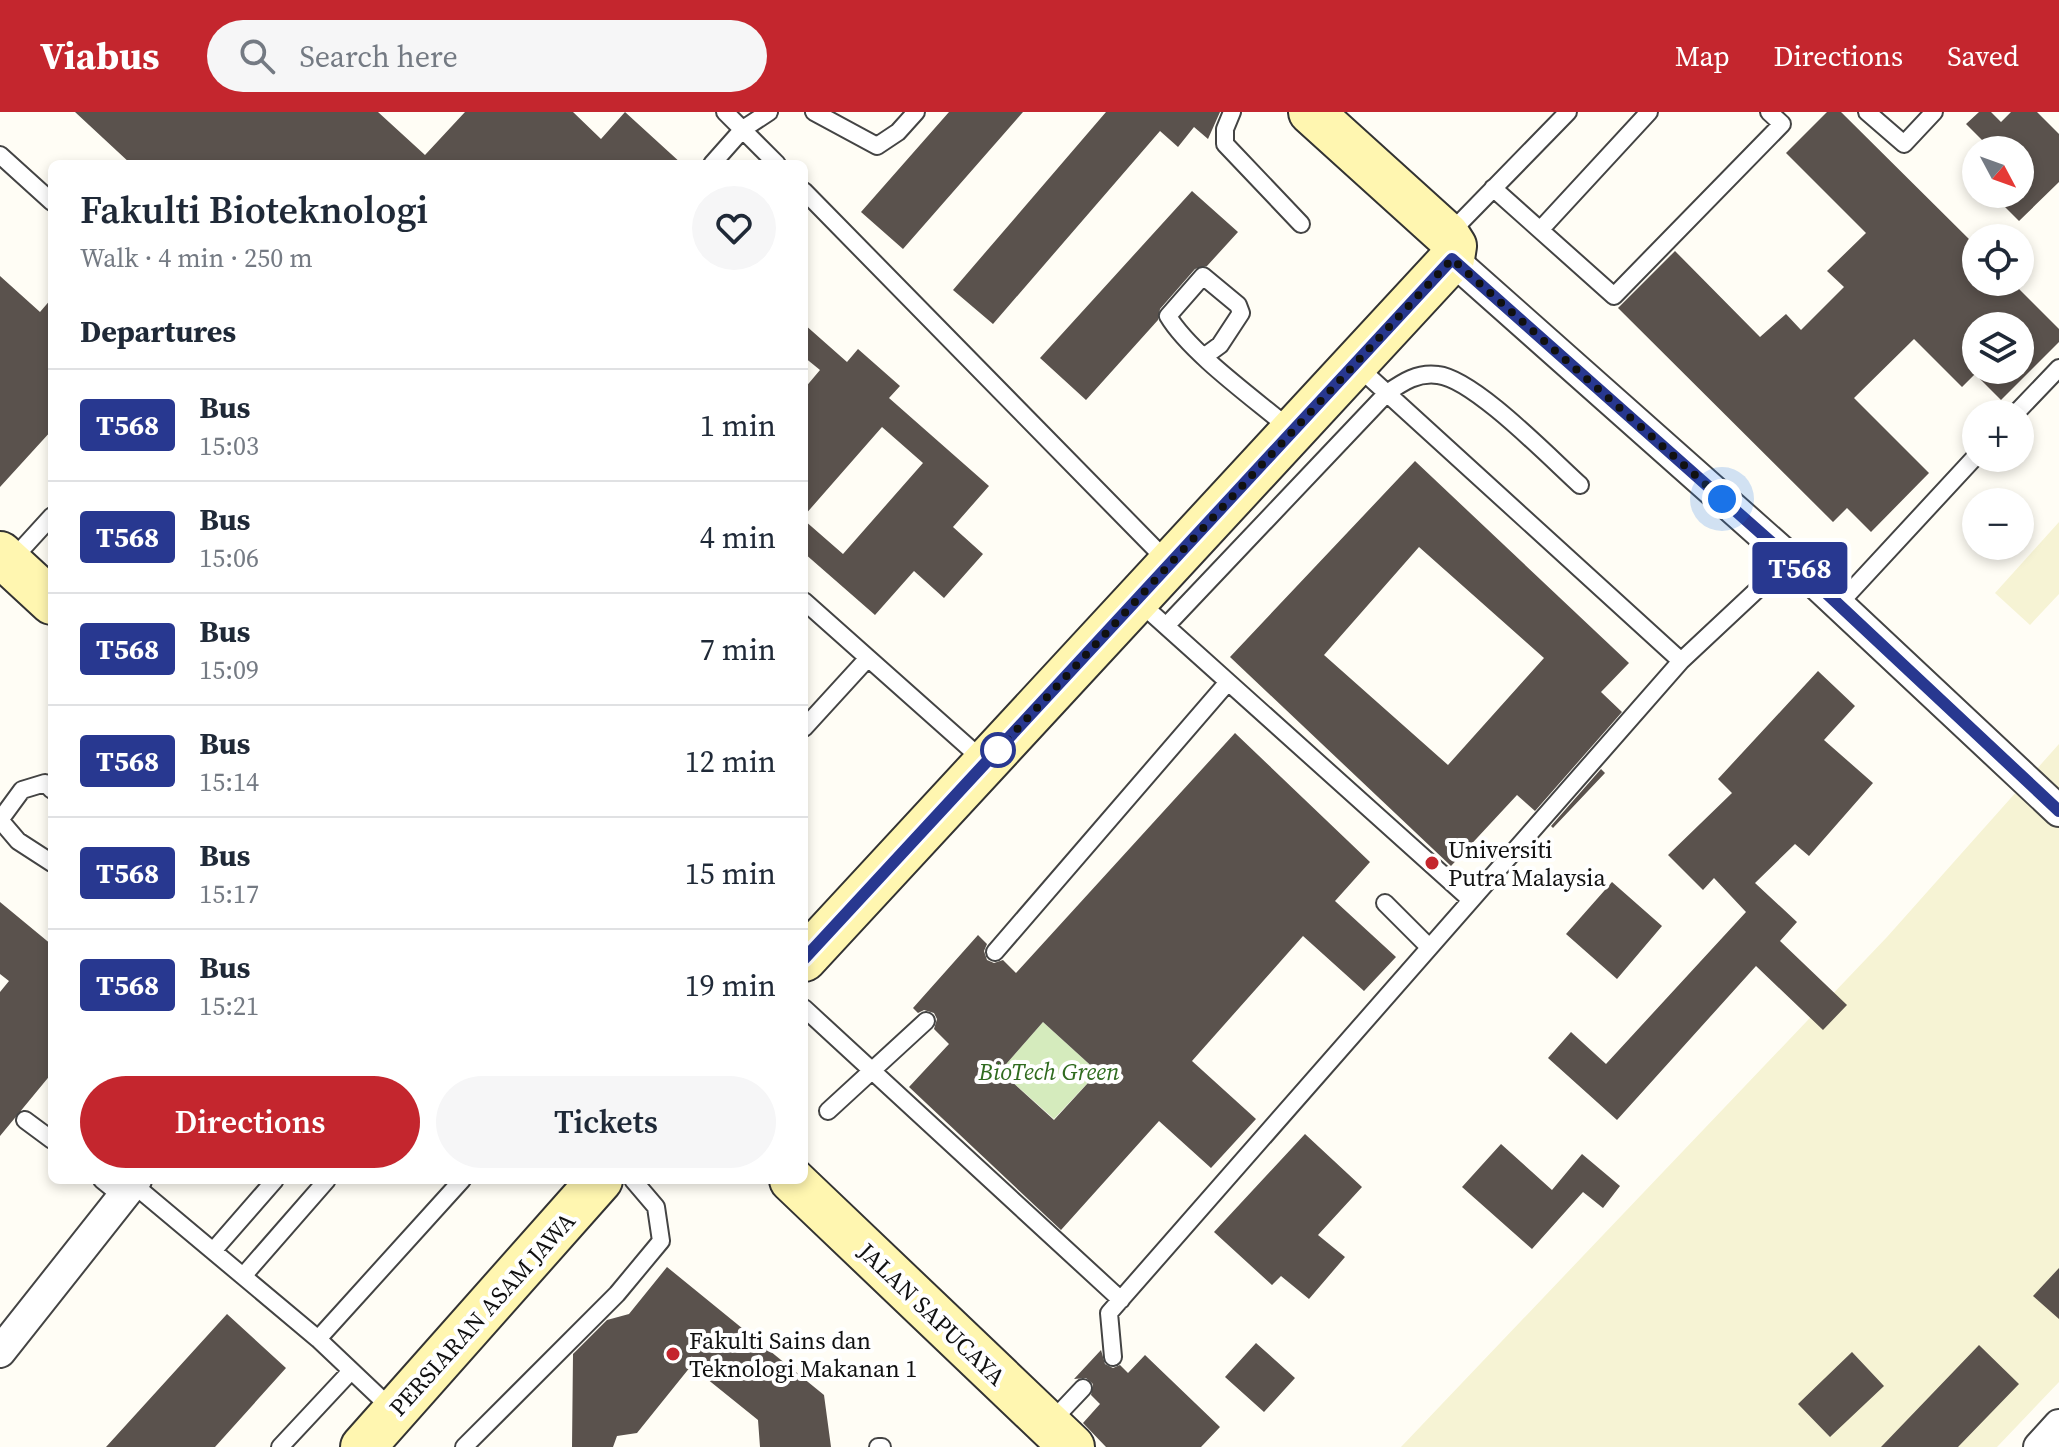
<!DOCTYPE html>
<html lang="en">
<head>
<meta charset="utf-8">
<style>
  body { margin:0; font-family:"Source Serif 4",serif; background:#f6f6f7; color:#1f2937; height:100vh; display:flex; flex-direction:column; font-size:30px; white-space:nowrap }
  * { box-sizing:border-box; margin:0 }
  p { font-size:26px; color:#747a83 }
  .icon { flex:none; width:44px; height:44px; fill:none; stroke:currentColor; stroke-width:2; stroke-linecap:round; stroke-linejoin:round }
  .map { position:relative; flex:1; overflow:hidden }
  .drawer { position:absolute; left:48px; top:48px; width:760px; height:1024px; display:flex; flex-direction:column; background:#fff; border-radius:12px; box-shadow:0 4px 12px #0003 }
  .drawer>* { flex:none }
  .badge { padding:0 16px; border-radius:6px; font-size:28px; line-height:52px }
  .needle { width:52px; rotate:131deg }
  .buttons { position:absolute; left:1962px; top:24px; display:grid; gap:16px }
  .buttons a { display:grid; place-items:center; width:72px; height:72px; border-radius:50%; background:#fff; box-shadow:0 4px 12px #0003; font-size:40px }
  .you { position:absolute; width:40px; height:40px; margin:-20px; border:6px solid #fff; border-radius:50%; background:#1a73e8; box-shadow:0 0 0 12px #1a73e833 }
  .map>.badge { position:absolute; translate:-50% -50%; box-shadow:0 0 0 4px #fff }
  h2 { padding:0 32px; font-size:30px; line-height:72px }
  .round { display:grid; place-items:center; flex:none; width:84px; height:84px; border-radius:42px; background:#f6f6f7 }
  .overview { display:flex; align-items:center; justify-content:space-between; height:136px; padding:0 32px }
  h1 { font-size:38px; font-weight:600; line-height:60px }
  .button { display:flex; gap:16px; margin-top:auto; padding:16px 32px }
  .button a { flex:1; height:92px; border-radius:48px; background:#c4262e; color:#fff; font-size:32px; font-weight:600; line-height:92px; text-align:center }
  .button a+a { background:#f6f6f7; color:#1f2937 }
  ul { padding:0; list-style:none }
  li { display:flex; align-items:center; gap:24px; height:112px; padding:0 32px; border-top:2px solid #e0e1e3 }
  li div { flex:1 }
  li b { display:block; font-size:30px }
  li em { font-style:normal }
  li .badge { min-width:88px; font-weight:700; text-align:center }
  header { display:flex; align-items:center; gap:48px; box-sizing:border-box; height:112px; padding:0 40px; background:#c4262e; color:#fff }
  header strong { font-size:38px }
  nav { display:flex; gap:44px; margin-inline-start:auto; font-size:28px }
  .search { width:560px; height:72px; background:#f6f6f7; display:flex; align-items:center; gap:20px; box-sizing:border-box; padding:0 28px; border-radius:44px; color:#747a83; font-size:30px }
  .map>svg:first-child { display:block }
  .farmland { fill:#f6f3d4 }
  .green { fill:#d5ebbd }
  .building { fill:#5a524d; fill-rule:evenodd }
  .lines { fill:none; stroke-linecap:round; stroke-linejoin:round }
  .lane-casing { stroke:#444; stroke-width:20 }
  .street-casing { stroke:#444; stroke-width:34 }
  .secondary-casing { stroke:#333; stroke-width:48 }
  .lane { stroke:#fff; stroke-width:16 }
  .street { stroke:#fff; stroke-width:30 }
  .secondary { stroke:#fff6b0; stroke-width:44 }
  .line-casing { stroke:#fff; stroke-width:18 }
  .line { stroke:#283890; stroke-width:12 }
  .walk { stroke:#111; stroke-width:8; stroke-dasharray:0 14.4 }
  .stop-dot { fill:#fff; stroke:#283890; stroke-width:4 }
  .poi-dot { fill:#c4262e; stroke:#fff; stroke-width:3 }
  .labels { text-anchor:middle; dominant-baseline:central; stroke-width:8; stroke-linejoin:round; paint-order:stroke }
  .poi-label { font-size:24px; fill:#111; stroke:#fff; text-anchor:start }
  .park-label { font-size:24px; font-style:italic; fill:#2f6b1f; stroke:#fff }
  .street-label { font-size:24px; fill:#111; stroke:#fff }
</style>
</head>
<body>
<header>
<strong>Viabus</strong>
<div class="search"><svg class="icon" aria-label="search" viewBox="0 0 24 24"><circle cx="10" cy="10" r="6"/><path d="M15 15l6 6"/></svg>Search here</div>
<nav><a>Map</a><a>Directions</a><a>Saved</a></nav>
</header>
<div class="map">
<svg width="2059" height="1335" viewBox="0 0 2059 1335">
  <rect width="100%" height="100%" fill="#fffdf5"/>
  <!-- farmland -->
  <path class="farmland" d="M 2059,410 L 2059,482 L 2030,513 L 1995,481 Z
    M 2059,632 L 2059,1270 L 1997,1335 L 1401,1335 L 1887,825 Z"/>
  <!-- green -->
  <path class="green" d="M 1043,910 L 1098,960 L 1054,1007 L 1000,959 Z"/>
  <!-- building -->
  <path class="building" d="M 75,0 L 378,0 L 425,43 L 465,0 L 573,0 L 601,27 L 625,0 L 682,52 L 131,52 Z
    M 949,0 L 1023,0 L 903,137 L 861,100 Z
    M 1106,0 L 1220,0 L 1208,27 L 1194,15 L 1178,35 L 1160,19 L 993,212 L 953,178 Z
    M 1827,0 L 1841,0 L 1976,134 L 1976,170 L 2012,170 L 2059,217 L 2059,230 L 2001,288 L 1975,262 L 1962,275 L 1914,227 L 1854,286 L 1929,361 L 1871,420 L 1847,396 L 1833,410 L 1618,196 L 1675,139 L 1760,225 L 1786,202 L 1801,218 L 1844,175 L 1827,159 L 1866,121 L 1786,41 ZM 1976,214 L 2020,214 L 2020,258 L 1976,258 Z
    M 1979,0 L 1991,0 L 2001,10 L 2011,0 L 2037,0 L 2059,22 L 2059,70 L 2019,109 L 1992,82 L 2020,82 L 2020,38 L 1992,38 L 1966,12 Z
    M 1192,79 L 1238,120 L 1207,154 L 1195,157 L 1160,197 L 1158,208 L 1086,288 L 1040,246 Z
    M 0,164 L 40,200 L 52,186 L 52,318 L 0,375 Z
    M 804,212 L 847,250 L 858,237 L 900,274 L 889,286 L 989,374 L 953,415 L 983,442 L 944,486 L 914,459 L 875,503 L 804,441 L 804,408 L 843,442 L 923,351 L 882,315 L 804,404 L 804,277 L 820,258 L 804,245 Z
    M 1415,349 L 1629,551 L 1601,580 L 1622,600 L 1535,699 L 1517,683 L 1451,754 L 1230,545 ZM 1419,435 L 1544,546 L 1448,653 L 1324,543 Z
    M 1818,559 L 1855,594 L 1824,628 L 1873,671 L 1809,744 L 1795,732 L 1755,771 L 1797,810 L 1780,829 L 1847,893 L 1823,918 L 1756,854 L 1617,1008 L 1548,946 L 1571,920 L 1606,952 L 1746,800 L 1714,766 L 1703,778 L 1668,743 L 1732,681 L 1718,667 Z
    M 1235,621 L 1370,750 L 1335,789 L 1396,845 L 1364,879 L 1303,824 L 1192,949 L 1256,1007 L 1211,1056 L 1159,1009 L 1061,1118 L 909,975 L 949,932 L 934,917 L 937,907 L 934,901 L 924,898 L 918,901 L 913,896 L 978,823 L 987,832 L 984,839 L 987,848 L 994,851 L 1003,848 L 1016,861 ZM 1043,910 L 1098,960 L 1054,1008 L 1000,959 Z
    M 1601,657 L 1605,661 L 1553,716 L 1551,714 Z
    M 1612,770 L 1662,814 L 1617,867 L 1566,822 Z
    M 0,790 L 52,833 L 52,961 L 0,1024 L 0,880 L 9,869 L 0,862 Z
    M 1305,1022 L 1362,1075 L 1318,1123 L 1345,1145 L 1309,1187 L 1281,1164 L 1272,1173 L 1214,1120 Z
    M 1501,1032 L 1552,1078 L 1582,1042 L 1620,1074 L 1603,1096 L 1583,1080 L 1532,1137 L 1462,1075 Z
    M 667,1155 L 824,1283 L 831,1335 L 760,1335 L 758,1308 L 691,1254 L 637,1321 L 617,1324 L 613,1335 L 572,1335 L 573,1242 L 607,1208 L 629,1202 Z
    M 2059,1156 L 2059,1207 L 2033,1184 Z
    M 227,1202 L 286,1256 L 215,1335 L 106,1335 Z
    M 1256,1231 L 1295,1266 L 1264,1300 L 1225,1265 Z
    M 1979,1233 L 2019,1272 L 1958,1335 L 1881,1335 Z
    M 1101,1238 L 1105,1252 L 1113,1256 L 1120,1253 L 1128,1261 L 1145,1243 L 1220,1315 L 1201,1335 L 1106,1335 L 1083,1311 L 1100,1292 L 1091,1283 L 1093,1272 L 1086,1266 L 1074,1267 Z
    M 1852,1240 L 1884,1274 L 1830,1325 L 1798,1292 Z"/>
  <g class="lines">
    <!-- lane casing -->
    <g class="lane-casing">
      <path id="lane" d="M 725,0 L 777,52
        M 814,0 L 877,34 L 898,20 L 916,0
        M 1232,0 L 1225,17 L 1225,32 L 1301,112
        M 1867,0 L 1904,32 L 1934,0
        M 0,43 L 52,90
        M 712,52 L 743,17 L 769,0
        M 1493,76 L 1614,184 L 1782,12 L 1769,0
        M 804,79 L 1170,452
        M 1541,117 L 1649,0
        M 1449,122 L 1568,0
        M 1205,244 L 1220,233 L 1241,201 L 1238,193 L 1203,164 L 1168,204 C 1190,241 1256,288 1290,317
        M 1356,253 L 1681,549
        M 2015,302 L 2059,256
        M 10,450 L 52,404
        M 804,489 L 985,650
        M 1138,489 L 1471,788
        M 1838,493 L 1976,344
        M 1166,514 L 1387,281 C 1403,270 1418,260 1438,263 C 1474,267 1550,346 1580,373
        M 804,616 L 868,546
        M 52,678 L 45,671 L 22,678 L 0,708 L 18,729 L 52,751
        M 1385,791 L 1428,834
        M 995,840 L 1228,570
        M 804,896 L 1121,1188
        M 828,999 L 926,909
        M 25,1008 L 52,1028
        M 102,1068 L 123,1085
        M 133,1072 L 318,1227
        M 213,1139 L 275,1068
        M 244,1163 L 327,1068
        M 1113,1245 L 1109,1201 L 1681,549 L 1790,447
        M 394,1299 L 318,1227 L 462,1068
        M 1049,1312 L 1083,1276
        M 280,1335 L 351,1259
        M 464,1335 L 617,1182 L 661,1129 L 656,1095 L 633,1068
        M 878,1335 L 882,1335"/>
    </g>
    <!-- street casing -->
    <g class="street-casing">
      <path id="street" d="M 1452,147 L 1790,447 L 2059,699
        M 0,1240 L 136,1068
        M 2039,1335 L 2059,1313"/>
    </g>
    <!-- secondary casing -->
    <g class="secondary-casing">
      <path id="secondary" d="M 0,442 L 52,490
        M 804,847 L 1452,147 L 1454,134 L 1447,123 L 1311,0
        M 792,1068 L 1072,1335
        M 363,1335 L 600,1068"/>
    </g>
    <!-- lane -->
    <use href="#lane" class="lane"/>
    <!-- street -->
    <use href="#street" class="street"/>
    <!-- secondary -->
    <use href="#secondary" class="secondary"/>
  </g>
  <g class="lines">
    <!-- line casing -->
    <g class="line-casing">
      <path id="line" d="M 804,847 L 1452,147 L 1790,447 L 2059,699"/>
    </g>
    <!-- line -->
    <use href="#line" class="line"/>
    <!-- walk -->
    <path class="walk" d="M 998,638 L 1452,147 L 1722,387"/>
  </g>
  <!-- markers -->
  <circle class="stop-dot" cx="998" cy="638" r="16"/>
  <g class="poi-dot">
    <circle cx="1432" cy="751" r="8"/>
    <circle cx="673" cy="1242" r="8"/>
  </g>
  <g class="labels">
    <!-- poi labels -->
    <g class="poi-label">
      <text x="1448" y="737">Universiti<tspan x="1448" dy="28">Putra Malaysia</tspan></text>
      <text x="689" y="1228">Fakulti Sains dan<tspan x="689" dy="28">Teknologi Makanan 1</tspan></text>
    </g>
    <!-- park labels -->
    <g class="park-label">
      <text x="1049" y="959">BioTech Green</text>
    </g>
    <!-- street labels -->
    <g class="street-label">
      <text transform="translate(482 1202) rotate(-48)">PERSIARAN ASAM JAWA</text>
      <text transform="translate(932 1202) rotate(44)">JALAN SAPUCAYA</text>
    </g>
  </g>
</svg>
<div class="buttons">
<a><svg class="needle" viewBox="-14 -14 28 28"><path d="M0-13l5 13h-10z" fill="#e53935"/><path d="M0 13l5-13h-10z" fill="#747a83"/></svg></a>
<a><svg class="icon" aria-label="locate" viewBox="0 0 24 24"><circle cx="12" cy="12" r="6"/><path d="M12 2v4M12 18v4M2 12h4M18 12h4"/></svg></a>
<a><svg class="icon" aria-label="layers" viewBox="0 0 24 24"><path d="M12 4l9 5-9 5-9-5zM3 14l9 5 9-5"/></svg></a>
<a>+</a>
<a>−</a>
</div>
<div class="you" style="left:1722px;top:387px"></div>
<b class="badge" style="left:1800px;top:456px;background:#283890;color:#fff">T568</b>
<section class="drawer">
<div class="overview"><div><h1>Fakulti Bioteknologi</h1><p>Walk · 4 min · 250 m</p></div><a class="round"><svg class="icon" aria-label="heart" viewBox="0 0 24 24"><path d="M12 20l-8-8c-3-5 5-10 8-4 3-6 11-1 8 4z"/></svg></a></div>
<h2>Departures</h2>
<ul>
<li><span class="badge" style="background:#283890;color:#fff">T568</span><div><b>Bus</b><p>15:03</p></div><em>1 min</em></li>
<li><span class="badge" style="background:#283890;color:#fff">T568</span><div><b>Bus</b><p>15:06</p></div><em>4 min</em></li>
<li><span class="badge" style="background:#283890;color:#fff">T568</span><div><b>Bus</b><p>15:09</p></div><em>7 min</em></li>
<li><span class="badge" style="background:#283890;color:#fff">T568</span><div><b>Bus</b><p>15:14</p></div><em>12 min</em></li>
<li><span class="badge" style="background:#283890;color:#fff">T568</span><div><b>Bus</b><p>15:17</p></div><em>15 min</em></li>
<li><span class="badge" style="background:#283890;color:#fff">T568</span><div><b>Bus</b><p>15:21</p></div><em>19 min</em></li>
</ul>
<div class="button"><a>Directions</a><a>Tickets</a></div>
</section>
</div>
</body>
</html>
